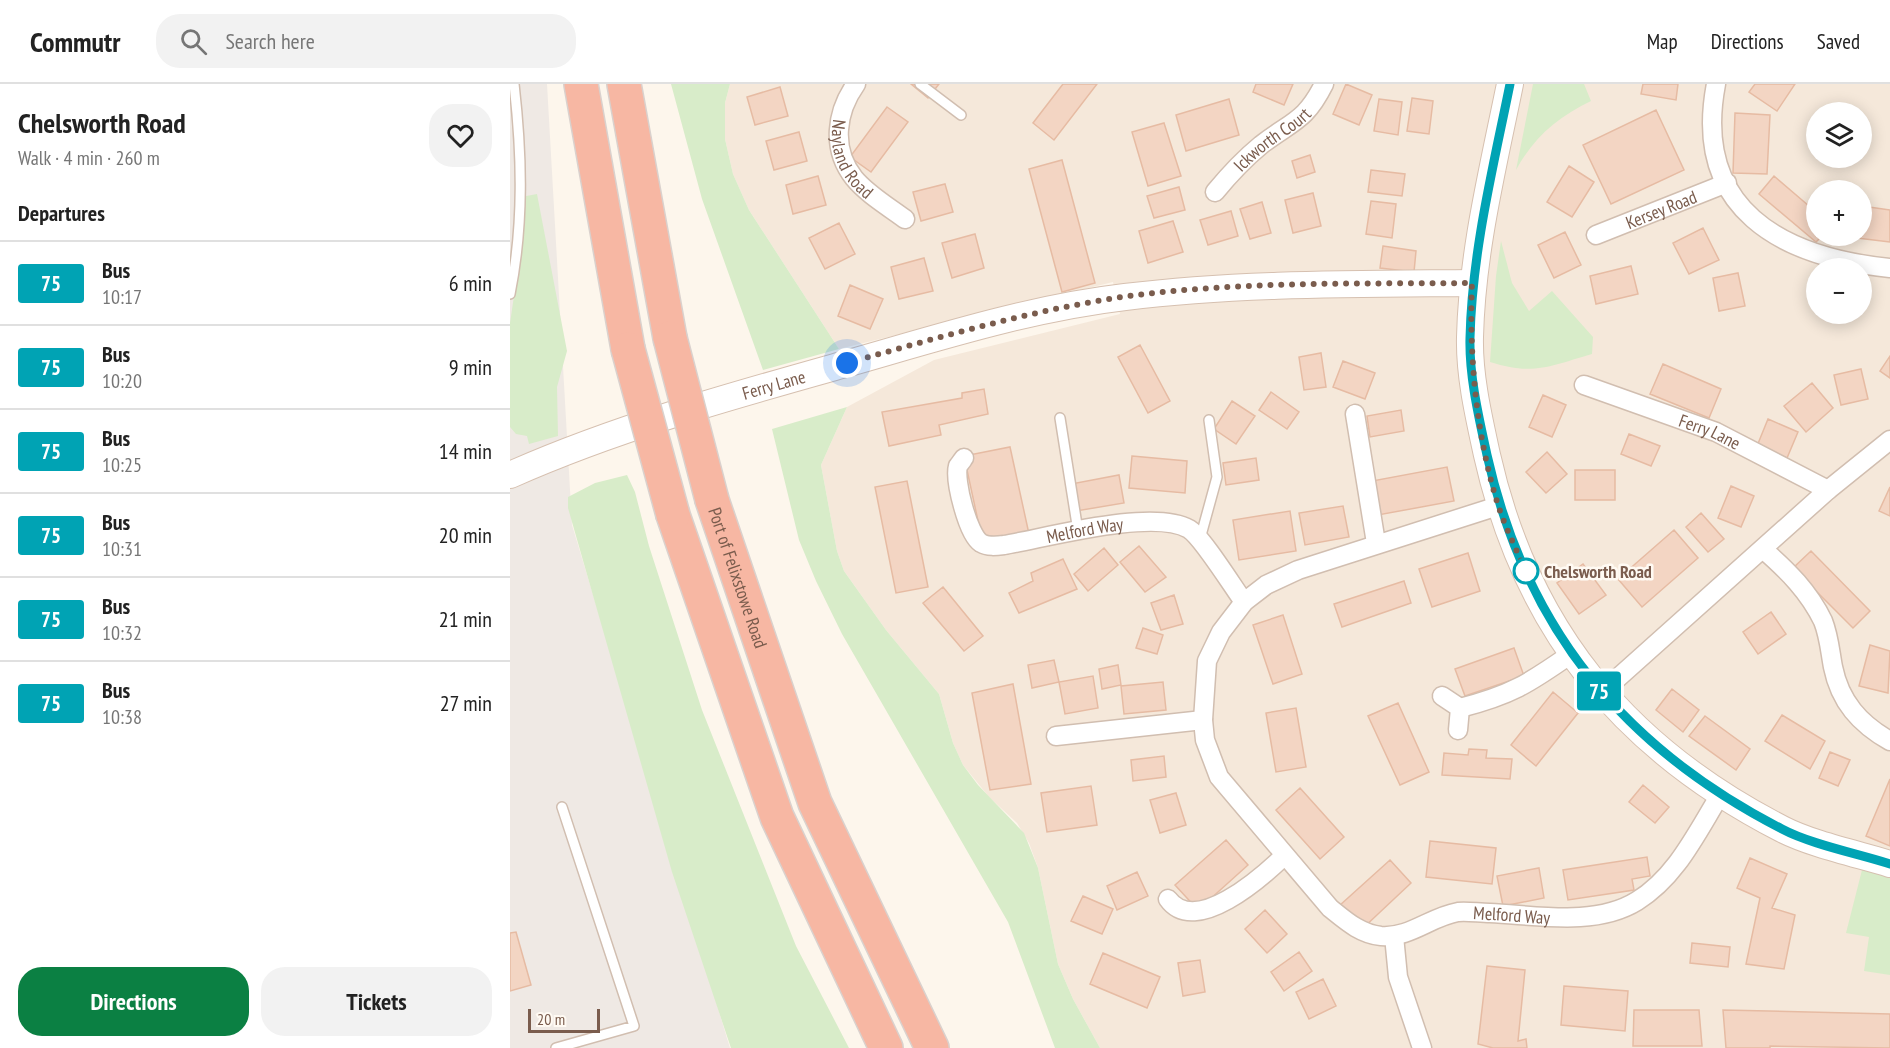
<!DOCTYPE html>
<html lang="en">
<head>
<meta charset="utf-8">
<style>
  body { margin:0; font-family:"PT Sans Narrow",sans-serif; background:#f2f2f2; color:#222; height:100vh; display:flex; flex-direction:column; font-size:22px; white-space:nowrap }
  * { box-sizing:border-box; margin:0 }
  p { font-size:20px; color:#767676 }
  .icon { flex:none; width:33px; height:33px; fill:none; stroke:currentColor; stroke-width:2; stroke-linecap:round; stroke-linejoin:round }
  .map { position:relative; flex:1; overflow:hidden }
  .panel { display:flex; flex-direction:column; background:#fff; width:510px }
  .panel>* { flex:none }
  .badge { padding:0 12px; border-radius:4px; font-size:21px; line-height:39px }
  .buttons { position:absolute; left:1296px; top:18px; display:grid; gap:12px }
  .buttons a { display:grid; place-items:center; width:66px; height:66px; border-radius:50%; background:#fff; box-shadow:0 3px 15px #0003; font-size:30px }
  .scale { position:absolute; left:18px; bottom:15px; width:72px; box-sizing:border-box; padding-left:6px; border:3px solid #7a5c4d; border-top:0; font-size:16px; line-height:21px; white-space:nowrap; color:#7a5c4d; -webkit-text-stroke:4px #fffaf3; paint-order:stroke }
  .you { position:absolute; width:30px; height:30px; margin:-15px; border:4px solid #fff; border-radius:50%; background:#1a73e8; box-shadow:0 0 0 9px #1a73e833 }
  .map>.badge { position:absolute; translate:-50% -50%; box-shadow:0 0 0 3px #fff }
  h2 { padding:0 18px; font-size:22px; line-height:54px }
  .round { display:grid; place-items:center; flex:none; width:63px; height:63px; border-radius:24px; background:#f2f2f2 }
  .overview { display:flex; align-items:center; justify-content:space-between; height:102px; padding:0 18px }
  h1 { font-size:28px; font-weight:800; line-height:45px }
  .cta { display:flex; gap:12px; margin-top:auto; padding:12px 18px }
  .cta a { flex:1; height:69px; border-radius:24px; background:#0b8043; color:#fff; font-size:24px; font-weight:800; line-height:69px; text-align:center }
  .cta a+a { background:#f2f2f2; color:#222 }
  ul { padding:0; list-style:none }
  li { display:flex; align-items:center; gap:18px; height:84px; padding:0 18px; border-top:2px solid #e0e0e0 }
  li div { flex:1 }
  li b { display:block; font-size:22px }
  li em { font-style:normal }
  li .badge { min-width:66px; font-weight:700; text-align:center }
  header { display:flex; align-items:center; gap:36px; box-sizing:border-box; height:84px; padding:0 30px; background:#fff; border-bottom:2px solid #e0e0e0 }
  header strong { font-size:28px }
  nav { display:flex; gap:33px; margin-inline-start:auto; font-size:21px }
  .search { width:420px; height:54px; background:#f2f2f2; display:flex; align-items:center; gap:15px; box-sizing:border-box; padding:0 21px; border-radius:24px; color:#767676; font-size:22px }
  main { display:flex; flex:1; min-height:0 }
  .map>svg:first-child { display:block }
  .residential { fill:#f5e8da; fill-rule:evenodd }
  .industrial { fill:#efe9e4 }
  .green { fill:#d8ecc9 }
  .building { fill:#f3d5c3; stroke:#e6bba3; stroke-width:1.5 }
  .lines { fill:none; stroke-linecap:round; stroke-linejoin:round }
  .lane-casing { stroke:#d1beb0; stroke-width:12 }
  .street-casing { stroke:#d1beb0; stroke-width:21 }
  .secondary-casing { stroke:#d6c0b0; stroke-width:28 }
  .highway-casing { stroke:#dad1cd; stroke-width:36 }
  .lane { stroke:#fff; stroke-width:9 }
  .street { stroke:#fff; stroke-width:18 }
  .secondary { stroke:#fff; stroke-width:26 }
  .highway { stroke:#f7b7a3; stroke-width:33 }
  .highway-bridge-casing { stroke:#dad1cd; stroke-width:36; stroke-linecap:butt }
  .highway-bridge { stroke:#f7b7a3; stroke-width:33 }
  .line-casing { stroke:#fff; stroke-width:14 }
  .line { stroke:#00a3b4; stroke-width:9 }
  .walk { stroke:#7a5c4d; stroke-width:6; stroke-dasharray:0 10.8 }
  .stop-dot { fill:#fff; stroke:#00a3b4; stroke-width:3 }
  .labels { text-anchor:middle; dominant-baseline:central; stroke-width:5; stroke-linejoin:round; paint-order:stroke }
  .street-label { font-size:18px; fill:#7a5c4d; stroke:#fffaf3 }
  .stop-label { font-size:18px; font-weight:bold; fill:#7a5c4d; stroke:#fffaf3; text-anchor:start }
</style>
</head>
<body>
<header>
<strong>Commutr</strong>
<div class="search"><svg class="icon" aria-label="search" viewBox="0 0 24 24"><circle cx="10" cy="10" r="6"/><path d="M15 15l6 6"/></svg>Search here</div>
<nav><a>Map</a><a>Directions</a><a>Saved</a></nav>
</header>
<main>
<section class="panel">
<div class="overview"><div><h1>Chelsworth Road</h1><p>Walk · 4 min · 260 m</p></div><a class="round"><svg class="icon" aria-label="heart" viewBox="0 0 24 24"><path d="M12 20l-8-8c-3-5 5-10 8-4 3-6 11-1 8 4z"/></svg></a></div>
<h2>Departures</h2>
<ul>
<li><span class="badge" style="background:#00a3b4;color:#fff">75</span><div><b>Bus</b><p>10:17</p></div><em>6 min</em></li>
<li><span class="badge" style="background:#00a3b4;color:#fff">75</span><div><b>Bus</b><p>10:20</p></div><em>9 min</em></li>
<li><span class="badge" style="background:#00a3b4;color:#fff">75</span><div><b>Bus</b><p>10:25</p></div><em>14 min</em></li>
<li><span class="badge" style="background:#00a3b4;color:#fff">75</span><div><b>Bus</b><p>10:31</p></div><em>20 min</em></li>
<li><span class="badge" style="background:#00a3b4;color:#fff">75</span><div><b>Bus</b><p>10:32</p></div><em>21 min</em></li>
<li><span class="badge" style="background:#00a3b4;color:#fff">75</span><div><b>Bus</b><p>10:38</p></div><em>27 min</em></li>
</ul>
<div class="cta"><a>Directions</a><a>Tickets</a></div>
</section>
<div class="map">
<svg width="1380" height="964" viewBox="0 0 1380 964">
  <rect width="100%" height="100%" fill="#fdf6ec"/>
  <!-- residential -->
  <path class="residential" d="M 220,0 L 1380,0 L 1380,964 L 590,964 L 563,915 L 548,880 L 528,784 L 519,759 L 507,739 L 479,713 L 453,681 L 443,659 L 429,610 L 376,546 L 334,487 L 327,467 L 311,381 L 337,323 L 424,276 L 610,230 L 603,198 L 329,265 L 239,126 L 223,90 L 215,55 L 215,19 ZM 1306,28 L 1352,28 L 1352,74 L 1306,74 ZM 1306,106 L 1352,106 L 1352,152 L 1306,152 ZM 1306,184 L 1352,184 L 1352,230 L 1306,230 Z"/>
  <!-- industrial -->
  <path class="industrial" d="M 0,0 L 37,0 L 62,441 L 220,964 L 0,964 Z"/>
  <!-- green -->
  <path class="green" d="M 161,0 L 220,0 L 215,19 L 215,55 L 223,90 L 239,126 L 329,265 L 253,286 L 192,115 Z
    M 1023,0 L 1074,0 L 1081,17 C 1048,33 1024,53 1006,86 Z
    M 27,110 L 57,267 L 47,303 L 48,352 L 19,360 L 17,352 L 6,350 L 0,343 L 0,239 L 8,185 L 11,113 Z
    M 991,157 L 1002,199 L 1019,227 L 1042,207 L 1083,253 L 1082,270 C 1040,282 1024,292 980,278 L 986,192 Z
    M 337,323 L 311,381 L 327,467 L 334,487 L 376,546 L 429,610 L 443,659 L 453,681 L 468,701 L 514,749 L 528,784 L 548,880 L 563,915 L 590,964 L 545,964 L 498,838 L 332,550 L 306,497 L 289,456 L 262,345 Z
    M 117,391 L 125,408 L 139,462 L 192,626 L 286,862 L 339,964 L 221,964 L 162,788 L 58,424 L 58,413 L 85,399 Z
    M 1352,786 L 1380,793 L 1380,891 L 1354,887 L 1359,853 L 1336,849 Z"/>
  <!-- building -->
  <path class="building" d="M 401,0 L 429,0 L 418,14 Z
    M 553,0 L 587,0 L 544,56 L 523,39 Z
    M 746,0 L 783,0 L 774,21 L 743,8 Z
    M 836,0 L 862,11 L 849,41 L 823,30 Z
    M 1133,0 L 1168,0 L 1166,16 L 1131,10 Z
    M 1245,0 L 1285,0 L 1267,27 L 1239,8 Z
    M 270,3 L 278,32 L 245,41 L 237,13 Z
    M 902,14 L 923,17 L 919,50 L 897,47 Z
    M 719,15 L 729,51 L 676,67 L 666,31 Z
    M 869,15 L 892,18 L 888,51 L 864,47 Z
    M 377,23 L 398,38 L 361,88 L 340,73 Z
    M 1146,26 L 1174,86 L 1101,120 L 1073,61 Z
    M 1225,29 L 1260,31 L 1257,90 L 1223,89 Z
    M 654,39 L 671,92 L 638,102 L 622,48 Z
    M 289,48 L 297,77 L 264,86 L 256,57 Z
    M 800,71 L 805,88 L 787,94 L 782,77 Z
    M 552,76 L 585,199 L 552,208 L 519,85 Z
    M 1059,82 L 1084,98 L 1062,133 L 1037,118 Z
    M 861,86 L 895,90 L 892,112 L 858,108 Z
    M 308,92 L 316,121 L 283,130 L 276,101 Z
    M 1264,92 L 1306,128 L 1306,152 L 1312,152 L 1306,158 L 1249,110 Z
    M 435,100 L 443,128 L 411,137 L 403,108 Z
    M 669,103 L 675,126 L 644,134 L 637,112 Z
    M 803,109 L 811,142 L 783,149 L 775,116 Z
    M 861,117 L 886,120 L 882,154 L 856,150 Z
    M 752,118 L 761,149 L 740,155 L 730,125 Z
    M 1352,122 L 1380,126 L 1380,158 L 1347,154 L 1352,152 Z
    M 721,127 L 728,152 L 698,161 L 690,136 Z
    M 663,137 L 673,168 L 638,179 L 629,147 Z
    M 329,139 L 345,170 L 315,185 L 299,154 Z
    M 1193,144 L 1209,176 L 1179,190 L 1163,159 Z
    M 1055,148 L 1071,181 L 1044,194 L 1028,161 Z
    M 465,150 L 474,184 L 442,194 L 432,159 Z
    M 873,162 L 906,167 L 904,188 L 870,184 Z
    M 414,174 L 423,207 L 389,215 L 381,183 Z
    M 1121,182 L 1128,210 L 1086,220 L 1080,192 Z
    M 1228,189 L 1235,222 L 1209,227 L 1203,194 Z
    M 340,201 L 373,215 L 360,245 L 328,232 Z
    M 630,261 L 660,317 L 638,329 L 608,273 Z
    M 811,269 L 816,303 L 794,306 L 789,273 Z
    M 1380,272 L 1380,294 L 1370,287 Z
    M 833,277 L 865,289 L 855,315 L 823,303 Z
    M 1153,280 L 1211,305 L 1199,334 L 1140,310 Z
    M 1351,285 L 1358,315 L 1331,321 L 1324,291 Z
    M 1302,299 L 1323,324 L 1296,348 L 1274,322 Z
    M 474,305 L 478,330 L 429,341 L 431,351 L 379,362 L 372,328 L 452,314 L 452,309 Z
    M 761,308 L 789,328 L 777,345 L 749,326 Z
    M 1033,311 L 1056,321 L 1042,353 L 1019,343 Z
    M 722,317 L 745,332 L 726,360 L 704,345 Z
    M 891,326 L 894,347 L 860,353 L 857,332 Z
    M 1258,335 L 1288,348 L 1277,374 L 1247,362 Z
    M 1119,350 L 1150,362 L 1141,382 L 1111,370 Z
    M 500,363 L 519,450 L 473,460 L 454,372 Z
    M 1037,368 L 1057,390 L 1036,409 L 1016,388 Z
    M 622,372 L 677,377 L 675,409 L 619,404 Z
    M 746,374 L 749,396 L 716,401 L 713,379 Z
    M 937,383 L 944,417 L 868,431 L 862,397 Z
    M 1065,386 L 1105,386 L 1105,416 L 1065,416 Z
    M 609,391 L 614,419 L 566,427 L 561,400 Z
    M 397,397 L 418,503 L 386,509 L 365,403 Z
    M 1221,402 L 1244,412 L 1231,443 L 1208,434 Z
    M 1380,403 L 1380,432 L 1369,427 Z
    M 833,422 L 839,453 L 795,461 L 789,429 Z
    M 780,427 L 786,467 L 729,476 L 723,436 Z
    M 1191,429 L 1214,455 L 1198,468 L 1176,443 Z
    M 1164,446 L 1188,474 L 1132,523 L 1108,495 Z
    M 629,462 L 656,493 L 635,508 L 610,478 Z
    M 594,464 L 608,481 L 578,507 L 564,490 Z
    M 1301,467 L 1360,527 L 1343,544 L 1283,484 Z
    M 958,469 L 970,507 L 922,523 L 909,485 Z
    M 553,475 L 567,505 L 509,529 L 499,509 L 523,497 L 521,489 Z
    M 1073,480 L 1096,511 L 1069,530 L 1047,499 Z
    M 894,497 L 901,519 L 832,543 L 824,520 Z
    M 433,503 L 473,552 L 454,567 L 413,519 Z
    M 664,511 L 673,540 L 651,546 L 641,519 Z
    M 1261,528 L 1276,550 L 1248,570 L 1233,548 Z
    M 773,531 L 792,590 L 763,600 L 743,541 Z
    M 633,544 L 653,551 L 647,570 L 626,564 Z
    M 1360,561 L 1380,567 L 1378,609 L 1349,602 Z
    M 1004,564 L 1014,592 L 955,612 L 945,585 Z
    M 544,576 L 549,598 L 522,604 L 518,581 Z
    M 608,581 L 611,601 L 592,605 L 589,585 Z
    M 583,592 L 588,624 L 555,630 L 549,598 Z
    M 653,598 L 656,626 L 614,630 L 611,602 Z
    M 503,600 L 521,700 L 480,706 L 462,609 Z
    M 1162,605 L 1189,626 L 1173,648 L 1146,626 Z
    M 1043,608 L 1068,629 L 1026,682 L 1001,661 Z
    M 888,619 L 919,688 L 890,701 L 858,632 Z
    M 786,624 L 796,683 L 766,688 L 756,629 Z
    M 1272,631 L 1315,657 L 1300,685 L 1255,657 Z
    M 1195,632 L 1240,665 L 1226,686 L 1179,652 Z
    M 959,665 L 977,666 L 976,674 L 1002,675 L 1000,695 L 932,691 L 934,669 L 958,671 Z
    M 1320,668 L 1340,676 L 1328,702 L 1309,694 Z
    M 654,672 L 656,693 L 623,697 L 621,676 Z
    M 1380,695 L 1380,762 L 1356,752 Z
    M 1133,701 L 1159,723 L 1145,739 L 1119,718 Z
    M 581,702 L 587,741 L 537,748 L 531,709 Z
    M 790,704 L 834,753 L 810,775 L 766,726 Z
    M 666,709 L 676,741 L 650,749 L 640,716 Z
    M 716,756 L 738,781 L 688,826 L 665,801 Z
    M 920,757 L 986,764 L 982,800 L 916,793 Z
    M 1137,773 L 1140,792 L 1122,795 L 1124,806 L 1058,816 L 1053,786 Z
    M 1240,774 L 1277,790 L 1262,824 L 1285,831 L 1274,885 L 1236,880 L 1250,814 L 1227,804 Z
    M 880,776 L 901,799 L 851,846 L 829,822 Z
    M 1029,784 L 1034,814 L 993,822 L 987,792 Z
    M 627,788 L 638,812 L 607,826 L 597,802 Z
    M 573,812 L 603,825 L 592,850 L 561,837 Z
    M 755,826 L 777,850 L 757,869 L 735,845 Z
    M 6,848 L 21,901 L 0,907 L 0,849 Z
    M 1182,859 L 1220,863 L 1218,883 L 1180,879 Z
    M 789,868 L 802,887 L 774,907 L 761,888 Z
    M 593,869 L 650,893 L 637,924 L 580,900 Z
    M 690,876 L 695,908 L 673,912 L 668,879 Z
    M 977,882 L 1015,886 L 1008,957 L 1016,955 L 1017,964 L 983,964 L 968,960 Z
    M 813,895 L 826,922 L 799,935 L 786,908 Z
    M 1054,902 L 1118,907 L 1115,947 L 1051,941 Z
    M 1124,926 L 1189,926 L 1192,962 L 1123,962 Z
    M 1213,926 L 1380,930 L 1380,964 L 1260,962 L 1260,964 L 1216,964 Z"/>
  <g class="lines">
    <!-- lane casing -->
    <g class="lane-casing">
      <path id="lane" d="M 410,0 L 451,31
        M 0,210 C 14,140 12,70 4,0
        M 550,334 L 568,447
        M 690,455 L 707,393 L 699,336
        M 46,964 L 124,942 L 52,723"/>
    </g>
    <!-- street casing -->
    <g class="street-casing">
      <g id="street">
        <path id="s1" d="M 346,0 C 326,28 321,65 344,94 C 357,110 379,123 395,135"/>
        <path d="M 1206,0 C 1182,125 1271,173 1380,184"/>
        <path id="s2" d="M 705,108 C 719,91 734,75 751,61 C 782,37 795,38 814,0"/>
        <path id="s3" d="M 1086,151 L 1217,99"/>
        <path id="s4" d="M 1074,301 L 1206,348 L 1318,406"/>
        <path d="M 845,330 L 866,459"/>
        <path id="s5" d="M 454,374 C 453,375 449,381 448,382 C 444,396 458,451 471,459 C 478,463 486,462 494,461 C 536,454 643,424 679,445 C 692,453 723,503 734,518"/>
        <path id="s6" d="M 988,422 L 788,486 L 756,501 L 734,518 L 711,548 L 697,577 L 693,636 L 695,656 L 709,693 L 820,824 C 835,836 850,850 871,852 C 900,854 920,833 948,828 C 958,827 969,829 980,829 C 1026,831 1085,843 1127,817 C 1166,793 1186,750 1210,711"/>
        <path d="M 1254,466 C 1278,487 1299,508 1313,537 C 1319,552 1320,567 1323,583 C 1330,618 1350,640 1380,657"/>
        <path d="M 1091,609 L 1318,406 L 1380,356"/>
        <path d="M 932,612 L 950,624 L 948,646"/>
        <path d="M 950,624 C 1001,611 1018,600 1061,570"/>
        <path d="M 546,652 L 693,636"/>
        <path d="M 658,815 C 685,853 752,793 774,772"/>
        <path d="M 884,852 L 888,893 L 912,964"/>
      </g>
    </g>
    <!-- secondary casing -->
    <g class="secondary-casing">
      <g id="secondary">
        <path d="M 1000,0 C 983,84 962,168 960,253 C 959,292 969,334 977,371 C 1016,545 1114,664 1272,745 C 1301,760 1347,770 1380,780"/>
        <path id="s7" d="M 0,391 C 108,343 225,311 339,279 C 430,253 521,224 615,213 C 730,199 847,200 962,199"/>
      </g>
    </g>
    <!-- highway casing -->
    <g class="highway-casing">
      <g id="highway">
        <path d="M 71,0 L 118,265"/>
        <path d="M 114,0 L 160,254"/>
        <path id="s8" d="M 202,416 L 305,719 L 422,964"/>
        <path d="M 163,431 L 267,733 L 376,964"/>
      </g>
    </g>
    <!-- lane -->
    <use href="#lane" class="lane"/>
    <!-- street -->
    <use href="#street" class="street"/>
    <!-- secondary -->
    <use href="#secondary" class="secondary"/>
    <!-- highway -->
    <use href="#highway" class="highway"/>
    <!-- highway-bridge casing -->
    <g class="highway-bridge-casing">
      <path id="highway-bridge" d="M 160,254 L 202,416
        M 118,265 L 163,431"/>
    </g>
    <!-- highway-bridge -->
    <use href="#highway-bridge" class="highway-bridge"/>
  </g>
  <g class="lines">
    <!-- line casing -->
    <g class="line-casing">
      <path id="line" d="M 1000,0 C 983,84 962,168 960,254 C 959,292 969,334 977,371 C 1016,545 1114,664 1272,745 C 1300,760 1349,770 1380,780"/>
    </g>
    <!-- line -->
    <use href="#line" class="line"/>
    <!-- walk -->
    <path class="walk" d="M 337,279 C 427,254 518,227 612,213 C 727,197 846,200 962,199 C 959,273 966,350 988,421 C 996,445 1008,469 1018,493 L 1016,487"/>
  </g>
  <!-- markers -->
  <circle class="stop-dot" cx="1016" cy="487" r="12"/>
  <g class="labels">
    <!-- street labels -->
    <g class="street-label">
      <text stroke="none"><textPath href="#s2" startOffset="78">Ickworth Court</textPath></text>
      <text stroke="none"><textPath href="#s1" startOffset="82">Nayland Road</textPath></text>
      <text stroke="none"><textPath href="#s3" startOffset="70">Kersey Road</textPath></text>
      <text stroke="none"><textPath href="#s7" startOffset="279">Ferry Lane</textPath></text>
      <text stroke="none"><textPath href="#s4" startOffset="134">Ferry Lane</textPath></text>
      <text stroke="none"><textPath href="#s5" startOffset="198">Melford Way</textPath></text>
      <text stroke="none"><textPath href="#s8" startOffset="82">Port of Felixstowe Road</textPath></text>
      <text stroke="none"><textPath href="#s6" startOffset="828">Melford Way</textPath></text>
    </g>
    <!-- stop labels -->
    <g class="stop-label">
      <text x="1034" y="487">Chelsworth Road</text>
    </g>
  </g>
</svg>
<div class="buttons">
<a><svg class="icon" aria-label="layers" viewBox="0 0 24 24"><path d="M12 4l9 5-9 5-9-5zM3 14l9 5 9-5"/></svg></a>
<a>+</a>
<a>−</a>
</div>
<div class="scale">20 m</div>
<div class="you" style="left:337px;top:279px"></div>
<b class="badge" style="left:1089px;top:607px;background:#00a3b4;color:#fff">75</b>
</div>
</main>
</body>
</html>
